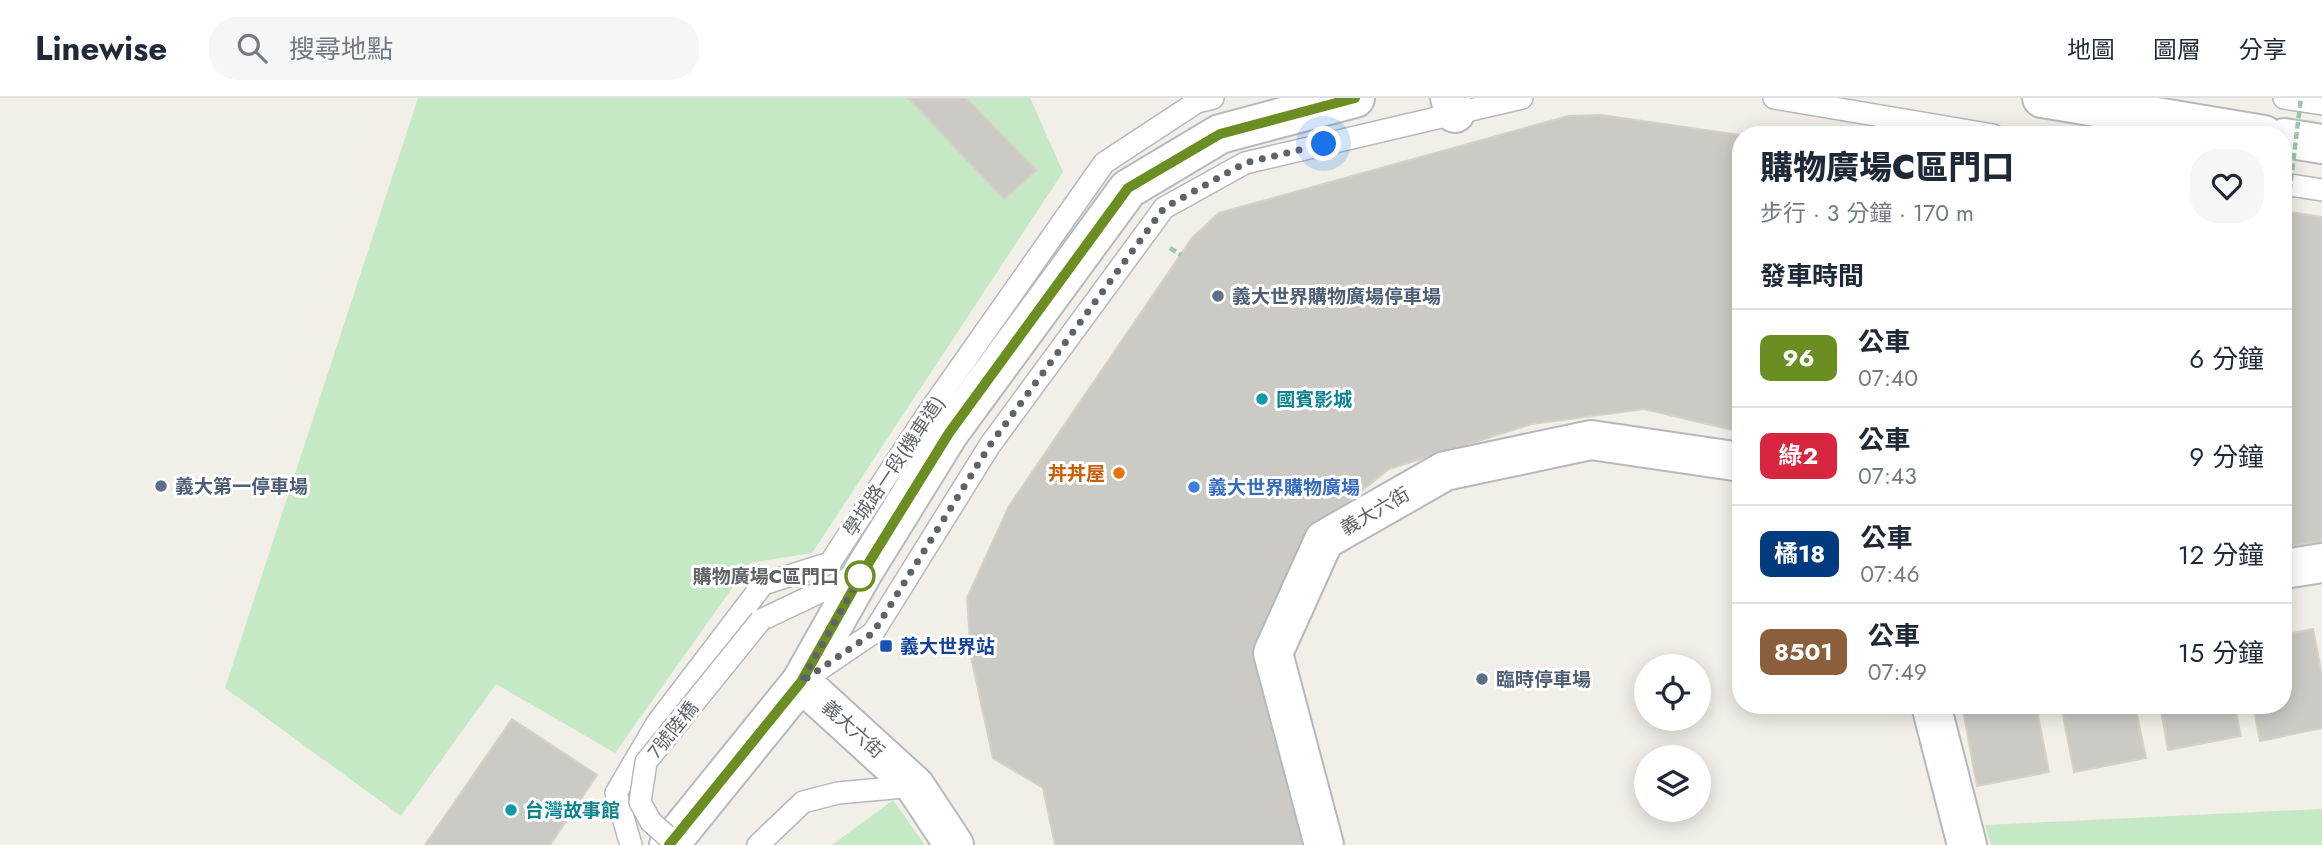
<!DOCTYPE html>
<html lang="zh-TW">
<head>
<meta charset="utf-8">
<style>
  body { margin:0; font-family:Jost,"Noto Sans TC",sans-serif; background:#f6f6f7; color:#1f2937; height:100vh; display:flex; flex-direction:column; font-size:26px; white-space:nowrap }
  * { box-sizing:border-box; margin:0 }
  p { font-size:23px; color:#747a83 }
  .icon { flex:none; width:38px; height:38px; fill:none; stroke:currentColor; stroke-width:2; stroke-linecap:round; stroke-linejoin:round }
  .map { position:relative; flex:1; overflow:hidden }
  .details { position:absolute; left:1732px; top:28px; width:560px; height:588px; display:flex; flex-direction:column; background:#fff; border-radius:28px; box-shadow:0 4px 18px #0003 }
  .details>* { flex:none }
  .badge { padding:0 14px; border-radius:10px; font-size:24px; line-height:46px }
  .buttons { position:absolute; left:1634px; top:556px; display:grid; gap:14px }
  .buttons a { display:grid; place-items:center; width:77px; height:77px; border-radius:50%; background:#fff; box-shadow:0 4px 18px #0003; font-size:35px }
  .you { position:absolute; width:35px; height:35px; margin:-18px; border:5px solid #fff; border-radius:50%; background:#1a73e8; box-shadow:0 0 0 10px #1a73e833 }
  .map>.badge { position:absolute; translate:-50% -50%; box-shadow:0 0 0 4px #fff }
  h2 { padding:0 28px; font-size:26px; line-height:63px }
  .round { display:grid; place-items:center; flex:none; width:74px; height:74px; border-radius:28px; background:#f6f6f7 }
  .overview { display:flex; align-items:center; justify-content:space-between; height:119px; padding:0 28px }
  h1 { font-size:33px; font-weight:800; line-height:52px }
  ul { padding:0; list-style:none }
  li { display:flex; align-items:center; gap:21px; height:98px; padding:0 28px; border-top:2px solid #e0e1e3 }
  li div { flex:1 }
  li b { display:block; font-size:26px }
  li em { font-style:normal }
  li .badge { min-width:77px; font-weight:700; text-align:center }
  header { display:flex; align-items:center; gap:42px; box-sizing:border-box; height:98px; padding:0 35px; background:#fff; border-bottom:2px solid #e0e1e3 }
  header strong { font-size:33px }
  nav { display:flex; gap:38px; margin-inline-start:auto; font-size:24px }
  .search { width:490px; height:63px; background:#f6f6f7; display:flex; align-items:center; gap:18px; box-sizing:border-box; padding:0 24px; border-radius:28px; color:#747a83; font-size:26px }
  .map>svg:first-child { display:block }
  .green { fill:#c5e8c5 }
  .building { fill:#cccac5; stroke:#d6d1c6; stroke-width:2 }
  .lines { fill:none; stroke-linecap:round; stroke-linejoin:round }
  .service-casing { stroke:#b5b8bc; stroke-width:24 }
  .minor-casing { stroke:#b5b8bc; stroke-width:42 }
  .secondary-casing { stroke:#b6babf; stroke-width:42 }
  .path { stroke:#9cc7a9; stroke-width:4.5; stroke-dasharray:7 3.5; stroke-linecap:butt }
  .service { stroke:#fff; stroke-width:21 }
  .minor { stroke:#fff; stroke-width:38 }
  .secondary { stroke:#fff; stroke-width:38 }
  .service-bridge-casing { stroke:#b5b8bc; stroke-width:24; stroke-linecap:butt }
  .path-bridge { stroke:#9cc7a9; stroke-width:4.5; stroke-dasharray:7 3.5; stroke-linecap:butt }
  .service-bridge { stroke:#fff; stroke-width:21 }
  .line-casing { stroke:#fff; stroke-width:16 }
  .line { stroke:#6b8e23; stroke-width:10 }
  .walk { stroke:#5f6368; stroke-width:7; stroke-dasharray:0 12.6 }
  .service-dot { fill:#5c6f8a; stroke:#fff; stroke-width:2.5 }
  .culture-dot { fill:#0f9aa8; stroke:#fff; stroke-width:2.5 }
  .food-dot { fill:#e8710a; stroke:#fff; stroke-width:2.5 }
  .shop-dot { fill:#3f7fe0; stroke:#fff; stroke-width:2.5 }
  .stop-dot { fill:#fff; stroke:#6b8e23; stroke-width:3.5 }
  .transit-dot { fill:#1a4fb4; stroke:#fff; stroke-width:2.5 }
  .labels { text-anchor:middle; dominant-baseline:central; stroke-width:6; stroke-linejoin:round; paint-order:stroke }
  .service-label { font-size:19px; font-weight:bold; fill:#4e5e75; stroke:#fff; text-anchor:start }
  .culture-label { font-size:19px; font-weight:bold; fill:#0d838f; stroke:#fff; text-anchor:start }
  .street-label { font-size:19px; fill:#5f6368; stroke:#fff }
  .food-label { font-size:19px; font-weight:bold; fill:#c56008; stroke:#fff; text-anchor:end }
  .shop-label { font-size:19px; font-weight:bold; fill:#366cbe; stroke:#fff; text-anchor:start }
  .stop-label { font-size:19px; font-weight:bold; fill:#5f6368; stroke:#fff; text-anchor:end }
  .transit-label { font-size:19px; font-weight:bold; fill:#164399; stroke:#fff; text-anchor:start }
</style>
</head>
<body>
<header>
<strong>Linewise</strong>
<div class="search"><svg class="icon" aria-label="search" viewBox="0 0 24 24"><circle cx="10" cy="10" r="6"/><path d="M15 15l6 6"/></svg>搜尋地點</div>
<nav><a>地圖</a><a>圖層</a><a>分享</a></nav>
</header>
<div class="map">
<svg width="2322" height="747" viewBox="0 0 2322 747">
  <rect width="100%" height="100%" fill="#f1efe8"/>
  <!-- green -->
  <path class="green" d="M 418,0 L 1030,0 L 1063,74 L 812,455 L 750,465 L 615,655 L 496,586 L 401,718 L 225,590 Z
    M 893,702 L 925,747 L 832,747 Z
    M 2322,711 L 2322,747 L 1991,747 L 1985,727 Z"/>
  <!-- building -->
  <path class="building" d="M 908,0 L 966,0 L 1037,72 L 1004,101 Z
    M 1601,17 L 1741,37 L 1741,334 L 1644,311 L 1532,326 L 1389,371 L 1305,438 L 1274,520 L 1320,747 L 1055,747 L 1043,690 L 993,660 L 971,559 L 967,500 L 1009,408 L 1192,140 L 1219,115 L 1568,18 Z
    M 2284,113 L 2322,119 L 2322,443 L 2284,449 Z
    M 2313,531 L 2322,577 L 2322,630 L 2260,643 L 2253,607 L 2284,607 L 2284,537 Z
    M 1962,607 L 2036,607 L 2049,674 L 1977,688 Z
    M 2061,607 L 2135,607 L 2146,660 L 2074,674 Z
    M 2160,607 L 2234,607 L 2241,638 L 2168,652 Z
    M 512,621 L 597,677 L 550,747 L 425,747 Z"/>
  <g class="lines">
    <!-- service casing -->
    <g class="service-casing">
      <path id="service" d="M 1774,0 L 1993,37
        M 2284,0 L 2322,6
        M 2284,86 L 2322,92
        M 761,522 L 858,476
        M 814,575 L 873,535 L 990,347 L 1164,110 L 1245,65 L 1522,0
        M 631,747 L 616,695 L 657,625 L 763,486 L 830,465 L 926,318 L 1104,65 L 1197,4 L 1213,0
        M 758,747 L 803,704 L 838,695 L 915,688"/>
    </g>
    <!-- minor casing -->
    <g class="minor-casing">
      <path id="minor" d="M 1450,0 L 1455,15
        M 2284,471 L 2322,465
        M 801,584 L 915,688 L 954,747
        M 1931,607 L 1967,747
        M 1324,747 L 1273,555 L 1324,442 L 1445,373 L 1591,342 L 1741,364"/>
    </g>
    <!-- secondary casing -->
    <g class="secondary-casing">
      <path id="secondary" d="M 2042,0 L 2264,37
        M 2284,40 L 2322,46
        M 669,747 L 801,584 L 863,474 L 949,335 L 1128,91 L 1220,36 L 1355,0"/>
    </g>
    <!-- path -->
    <path class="path" d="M 1170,150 L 1181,157"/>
    <!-- service -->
    <use href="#service" class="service"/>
    <!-- minor -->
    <use href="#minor" class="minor"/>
    <!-- secondary -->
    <use href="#secondary" class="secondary"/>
    <!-- service-bridge casing -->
    <g class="service-bridge-casing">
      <path id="service-bridge" d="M 677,747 L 651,724 L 640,704 L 646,664 L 761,522"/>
    </g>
    <!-- path-bridge -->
    <path class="path-bridge" d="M 2287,114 L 2301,0"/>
    <!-- service-bridge -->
    <use href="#service-bridge" class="service-bridge"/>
  </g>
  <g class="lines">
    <!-- line casing -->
    <g class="line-casing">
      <path id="line" d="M 669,747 L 801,584 L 863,474 L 949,335 L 1128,90 L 1220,36 L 1355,0"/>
    </g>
    <!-- line -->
    <use href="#line" class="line"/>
    <!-- walk -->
    <path class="walk" d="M 860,478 L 863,474 L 801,584 L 873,535 L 990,347 L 1164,110 L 1245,65 L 1324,46"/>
  </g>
  <!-- markers -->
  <g class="service-dot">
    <circle cx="1218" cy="198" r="7"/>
    <circle cx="161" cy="388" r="7"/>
    <circle cx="1482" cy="581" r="7"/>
  </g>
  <g class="culture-dot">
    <circle cx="1262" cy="301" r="7"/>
    <circle cx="511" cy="712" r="7"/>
  </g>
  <circle class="food-dot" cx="1119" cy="375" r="7"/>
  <circle class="shop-dot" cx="1194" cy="389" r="7"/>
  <circle class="stop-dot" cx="860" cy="478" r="14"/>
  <rect class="transit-dot" x="879" y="541" width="14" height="14" rx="3.5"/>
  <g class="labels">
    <!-- service labels -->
    <g class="service-label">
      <text x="1232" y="198">義大世界購物廣場停車場</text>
      <text x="175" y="388">義大第一停車場</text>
      <text x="1496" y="581">臨時停車場</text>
    </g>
    <!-- culture labels -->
    <g class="culture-label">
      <text x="1276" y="301">國賓影城</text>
      <text x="525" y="712">台灣故事館</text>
    </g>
    <!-- street labels -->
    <g class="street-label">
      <text transform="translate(894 368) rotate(-56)">學城路一段(機車道)</text>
      <text transform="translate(1375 413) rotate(-30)">義大六街</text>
      <text transform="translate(853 631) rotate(42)">義大六街</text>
      <text transform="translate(673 632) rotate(-51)">7號陸橋</text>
    </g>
    <!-- food labels -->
    <g class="food-label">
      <text x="1105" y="375">丼丼屋</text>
    </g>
    <!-- shop labels -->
    <g class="shop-label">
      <text x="1208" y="389">義大世界購物廣場</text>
    </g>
    <!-- stop labels -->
    <g class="stop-label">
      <text x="839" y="478">購物廣場C區門口</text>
    </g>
    <!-- transit labels -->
    <g class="transit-label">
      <text x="900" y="548">義大世界站</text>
    </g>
  </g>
</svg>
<div class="buttons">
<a><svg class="icon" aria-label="locate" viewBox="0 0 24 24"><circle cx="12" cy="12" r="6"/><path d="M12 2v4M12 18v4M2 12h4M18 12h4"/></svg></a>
<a><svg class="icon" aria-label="layers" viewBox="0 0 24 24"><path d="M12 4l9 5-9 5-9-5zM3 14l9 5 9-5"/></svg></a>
</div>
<div class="you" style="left:1324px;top:46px"></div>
<section class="details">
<div class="overview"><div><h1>購物廣場C區門口</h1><p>步行 · 3 分鐘 · 170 m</p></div><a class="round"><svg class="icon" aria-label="heart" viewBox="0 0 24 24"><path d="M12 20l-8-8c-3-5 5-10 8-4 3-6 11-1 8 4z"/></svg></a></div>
<h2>發車時間</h2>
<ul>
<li><span class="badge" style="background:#6b8e23;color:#fff">96</span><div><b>公車</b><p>07:40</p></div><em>6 分鐘</em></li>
<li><span class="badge" style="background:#d7263d;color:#fff">綠2</span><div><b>公車</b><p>07:43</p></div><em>9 分鐘</em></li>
<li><span class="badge" style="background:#003b80;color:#fff">橘18</span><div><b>公車</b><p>07:46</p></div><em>12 分鐘</em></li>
<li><span class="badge" style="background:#8b5e3c;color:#fff">8501</span><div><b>公車</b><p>07:49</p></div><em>15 分鐘</em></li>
</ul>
</section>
</div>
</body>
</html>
